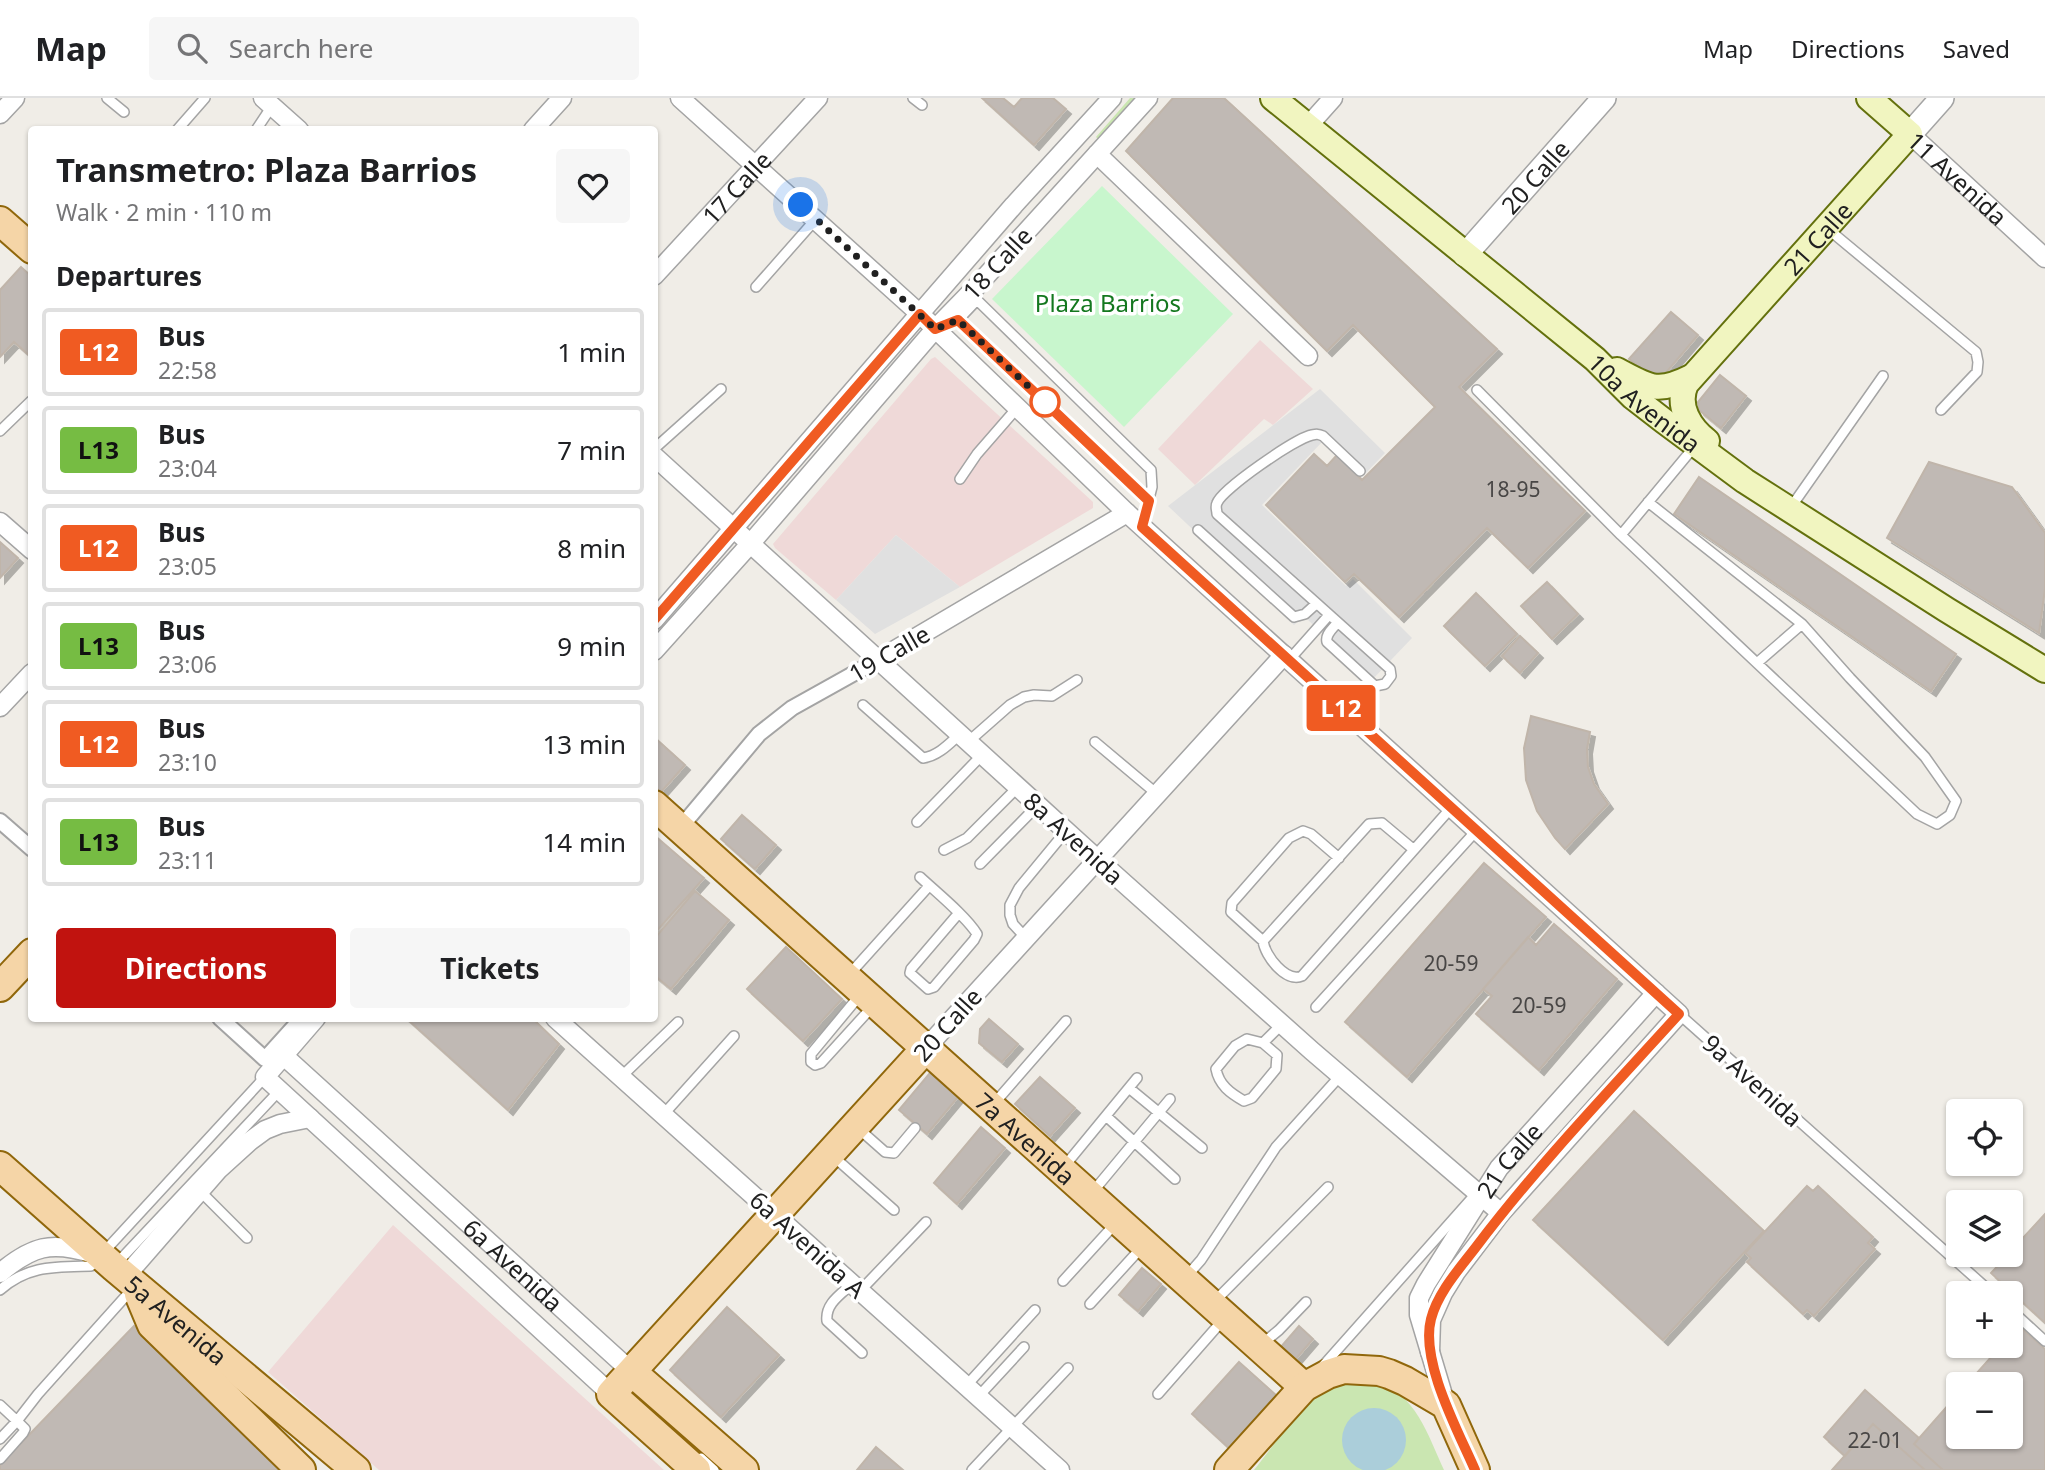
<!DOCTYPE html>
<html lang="en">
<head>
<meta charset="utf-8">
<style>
  body { margin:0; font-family:"Noto Sans",sans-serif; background:#f6f6f6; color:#202124; height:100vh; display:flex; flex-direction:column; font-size:26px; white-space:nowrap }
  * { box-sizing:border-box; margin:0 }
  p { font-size:23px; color:#757577 }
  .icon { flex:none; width:38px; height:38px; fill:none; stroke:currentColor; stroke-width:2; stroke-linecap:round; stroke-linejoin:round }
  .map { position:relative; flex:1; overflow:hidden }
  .details { position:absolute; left:28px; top:28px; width:630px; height:896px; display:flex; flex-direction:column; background:#fff; border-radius:7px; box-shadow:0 2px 5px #0004 }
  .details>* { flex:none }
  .badge { padding:0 14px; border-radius:5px; font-size:24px; line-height:46px }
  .buttons { position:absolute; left:1946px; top:1001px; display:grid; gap:14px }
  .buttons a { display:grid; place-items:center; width:77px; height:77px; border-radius:7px; background:#fff; box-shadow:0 2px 5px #0004; font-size:35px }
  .you { position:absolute; width:35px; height:35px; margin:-18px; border:5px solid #fff; border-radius:50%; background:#1a73e8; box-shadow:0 0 0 10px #1a73e833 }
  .map>.badge { position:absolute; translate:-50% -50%; box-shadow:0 0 0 4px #fff }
  h2 { padding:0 28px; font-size:26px; line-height:63px }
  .round { display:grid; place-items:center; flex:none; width:74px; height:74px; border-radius:7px; background:#f6f6f6 }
  .overview { display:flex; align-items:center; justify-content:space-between; height:119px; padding:0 28px }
  h1 { font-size:33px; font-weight:700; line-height:52px }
  .cta { display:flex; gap:14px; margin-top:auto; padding:14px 28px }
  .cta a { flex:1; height:80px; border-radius:7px; background:#c1130f; color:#fff; font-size:28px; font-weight:700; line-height:80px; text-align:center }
  .cta a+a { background:#f6f6f6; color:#202124 }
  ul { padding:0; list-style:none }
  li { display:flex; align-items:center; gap:21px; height:88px; margin:0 14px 10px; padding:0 14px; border:4px solid #e0e0e0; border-radius:7px }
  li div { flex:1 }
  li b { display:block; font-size:26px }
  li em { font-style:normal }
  li .badge { min-width:77px; font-weight:700; text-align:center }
  header { display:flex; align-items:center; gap:42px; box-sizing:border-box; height:98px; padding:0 35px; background:#fff; border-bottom:2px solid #e0e0e0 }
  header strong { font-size:33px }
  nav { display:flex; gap:38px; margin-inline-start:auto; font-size:24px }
  .search { width:490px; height:63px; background:#f6f6f6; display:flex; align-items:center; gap:18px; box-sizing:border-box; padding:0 24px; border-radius:7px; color:#757577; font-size:26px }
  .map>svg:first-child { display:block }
  .commercial { fill:#efd9d8 }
  .grass { fill:#cae6b1 }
  .park { fill:#c8f6cd }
  .parking { fill:#e0e0e0 }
  .water { fill:#abceda }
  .building { fill:#c0b9b4; stroke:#c0b5aa; stroke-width:2; filter:url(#shadow) }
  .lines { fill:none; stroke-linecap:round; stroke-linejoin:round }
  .service-casing { stroke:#a4a4a4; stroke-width:12 }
  .pedestrian-casing { stroke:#a4a4a4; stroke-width:18 }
  .minor-casing { stroke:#a4a4a4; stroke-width:21 }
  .tertiary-casing { stroke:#a4a4a4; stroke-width:26 }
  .secondary-casing { stroke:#64710d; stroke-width:28 }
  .primary-casing { stroke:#90670b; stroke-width:32 }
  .service { stroke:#fff; stroke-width:9 }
  .pedestrian { stroke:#fff; stroke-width:14 }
  .minor { stroke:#fff; stroke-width:18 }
  .tertiary { stroke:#fff; stroke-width:23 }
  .secondary { stroke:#f1f5c0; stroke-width:24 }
  .primary { stroke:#f5d5a7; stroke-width:28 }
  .line-casing { stroke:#fff; stroke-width:16 }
  .line { stroke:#f05b22; stroke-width:10 }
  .walk { stroke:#202020; stroke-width:7; stroke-dasharray:0 12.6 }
  .stop-dot { fill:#fff; stroke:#f05b22; stroke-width:3.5 }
  .labels { text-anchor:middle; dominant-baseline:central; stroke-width:7; stroke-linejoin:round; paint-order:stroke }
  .number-label { font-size:21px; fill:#484645 }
  .street-label { font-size:24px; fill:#202020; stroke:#fff }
  .park-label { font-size:24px; fill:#14781f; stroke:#fff }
</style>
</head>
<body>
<header>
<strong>Map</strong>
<div class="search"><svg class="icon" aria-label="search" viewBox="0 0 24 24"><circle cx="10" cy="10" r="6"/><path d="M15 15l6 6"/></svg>Search here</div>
<nav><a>Map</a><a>Directions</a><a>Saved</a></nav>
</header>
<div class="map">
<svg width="2045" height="1372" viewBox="0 0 2045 1372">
  <defs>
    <filter id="shadow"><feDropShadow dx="5" dy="5" stdDeviation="0" flood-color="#0004"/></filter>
  </defs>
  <rect width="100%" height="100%" fill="#f0ede7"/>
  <!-- commercial -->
  <path class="commercial" d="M 1260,242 L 1313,291 L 1273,327 L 1264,321 L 1195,387 L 1158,351 Z
    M 935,259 L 1093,404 L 1093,410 L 960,489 L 896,437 L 836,502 L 775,450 L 773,446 L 931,261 Z
    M 393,1127 L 664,1372 L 379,1372 L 268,1274 Z"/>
  <!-- grass -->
  <path class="grass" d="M 1130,0 L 1136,0 L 1099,42 L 1096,39 Z
    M 1346,1284 C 1355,1284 1366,1282 1374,1284 C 1415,1292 1429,1340 1444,1372 L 1254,1372 C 1271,1351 1300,1309 1321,1295 C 1329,1290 1337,1287 1346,1284 Z"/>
  <!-- park -->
  <path class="park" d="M 1102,88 L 1233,216 L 1124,329 L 992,201 Z"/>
  <!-- parking -->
  <path class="parking" d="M 1320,291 L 1385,355 L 1361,380 L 1323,343 L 1262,407 L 1346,488 L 1353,481 L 1412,540 L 1371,583 L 1304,518 L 1294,527 L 1168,408 Z
    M 896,437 L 960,489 L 875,536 L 836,502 Z"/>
  <!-- water -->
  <path class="water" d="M1342 1342a32 32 0 1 1 64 0a32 32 0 1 1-64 0Z"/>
  <!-- building -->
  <path class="building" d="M 982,0 L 1003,0 L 1014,9 L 1022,0 L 1053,0 L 1066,11 L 1034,47 Z
    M 1173,0 L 1224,0 L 1497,251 L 1459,289 L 1585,413 L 1528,470 L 1487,430 L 1399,519 L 1354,476 L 1345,484 L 1266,407 L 1314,356 L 1327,368 L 1337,357 L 1362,382 L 1435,309 L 1353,227 L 1327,253 L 1126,53 Z
    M 21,169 L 32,179 L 32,260 L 14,244 L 0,259 L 0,192 Z
    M 1671,214 L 1698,237 L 1664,277 L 1646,275 L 1629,261 Z
    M 1720,277 L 1746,298 L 1721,330 L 1699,312 L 1698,304 Z
    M 1929,364 L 2012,389 L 2045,435 L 2045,491 L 2039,535 L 1887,440 Z
    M 1699,379 L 1956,556 L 1931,593 L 1674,416 Z
    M 0,444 L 18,460 L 0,480 Z
    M 1547,484 L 1578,516 L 1552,541 L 1521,508 Z
    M 1476,495 L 1517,536 L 1485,568 L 1444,528 Z
    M 1520,538 L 1538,555 L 1520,575 L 1502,558 Z
    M 1531,618 L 1590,634 L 1587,651 L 1588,669 L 1594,686 L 1608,706 L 1565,751 L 1555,740 L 1537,713 L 1526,682 L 1524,650 Z
    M 654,639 L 685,667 L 661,694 L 654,688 Z
    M 742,717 L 776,747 L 755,771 L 721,741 Z
    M 654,737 L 704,780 L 654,836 Z
    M 1484,765 L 1546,819 L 1407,979 L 1345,924 Z
    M 695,793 L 729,822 L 671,891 L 654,877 L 654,841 Z
    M 1554,826 L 1617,881 L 1539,972 L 1476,916 L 1492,898 L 1483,891 L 1528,839 L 1536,847 Z
    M 786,849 L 842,901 L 803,943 L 747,891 Z
    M 406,920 L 532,920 L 559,946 L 508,1012 Z
    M 989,921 L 1018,946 L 1002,964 L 979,945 L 980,931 Z
    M 930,975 L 958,999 L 927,1036 L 899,1012 Z
    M 1040,979 L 1075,1010 L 1050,1038 L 1015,1006 Z
    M 1634,1013 L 1764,1133 L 1663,1242 L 1533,1122 Z
    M 981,1029 L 1005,1050 L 957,1106 L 934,1085 Z
    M 1807,1088 L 1813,1093 L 1818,1088 L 1873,1139 L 1868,1145 L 1875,1151 L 1814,1218 L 1807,1212 L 1803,1216 L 1747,1164 L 1751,1160 L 1745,1155 Z
    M 2045,1116 L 2045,1225 L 1991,1175 L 2008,1157 L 2011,1157 L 2011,1153 Z
    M 1142,1170 L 1161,1186 L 1138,1213 L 1119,1197 Z
    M 727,1209 L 779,1257 L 721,1319 L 670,1272 Z
    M 134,1228 L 282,1372 L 0,1372 L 0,1367 Z
    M 1299,1228 L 1313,1241 L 1294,1263 L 1280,1250 Z
    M 2019,1228 L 2045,1251 L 2045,1372 L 1943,1372 L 1914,1346 L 1958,1296 L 1958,1339 L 2011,1339 L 2011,1286 L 1967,1286 L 2001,1248 L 2011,1248 L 2011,1237 Z
    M 1239,1264 L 1277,1298 L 1230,1351 L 1192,1316 Z
    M 1865,1292 L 1919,1340 L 1914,1346 L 1943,1372 L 1925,1372 L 1873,1326 L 1845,1358 L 1824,1339 Z
    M 1873,1326 L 1925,1372 L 1832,1372 Z
    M 876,1349 L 903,1372 L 857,1372 Z"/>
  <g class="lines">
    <!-- service casing -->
    <g class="service-casing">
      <path id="service" d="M 107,0 L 124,14
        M 913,0 L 922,7
        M 177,32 L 205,0
        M 256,32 L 272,8
        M 1828,131 L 1976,254 L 1978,264 L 1977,274 L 1941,312
        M 756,189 L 816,121
        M 958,222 L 977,202 L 1151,372 L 1152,389 L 1142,428
        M 954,223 L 958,222 L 963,225 L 1148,403
        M 1477,292 L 1621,437 L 1917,716 L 1937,726 L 1950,717 L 1956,703 L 1925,659 L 1850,580 L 1802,526 L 1648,404
        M 0,333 L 31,303
        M 654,351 L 721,291
        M 960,381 L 977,356 L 1017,310
        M 1796,402 L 1883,278
        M 1198,432 L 1294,519 L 1305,516 L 1316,506
        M 1621,437 L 1694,349
        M 1337,525 C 1333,531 1325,536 1327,544 L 1375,588 L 1385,586 L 1391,578 L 1390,571 L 1217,416 C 1217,412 1215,409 1217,405 C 1222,391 1296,340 1312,337 C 1317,336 1318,336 1323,338 L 1360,373
        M 1289,562 L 1329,517
        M 1757,565 L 1802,526
        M 863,607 L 923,660 C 938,658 949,646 960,636
        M 968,644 L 1010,607 L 1024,599 L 1034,597 L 1052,598 L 1077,582
        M 1095,644 L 1157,696
        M 917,724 L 982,657
        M 1413,751 L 1382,725 L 1369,726 L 1263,843 C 1265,858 1286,885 1302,878 L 1451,710
        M 944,752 L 967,740 L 1018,689
        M 980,766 L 1038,707
        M 920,779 C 936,794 966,818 977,836 L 974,842 L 934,889 L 928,891 L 910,875 L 911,871 L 958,816
        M 1026,840 L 1013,826 L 1010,817 L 1010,807 L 1019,790 L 1066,733
        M 1263,843 L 1231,814 L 1232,805 L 1289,740 L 1303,733 L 1311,736 L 1339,760
        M 848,878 L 929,788
        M 860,897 L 811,956 L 811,964 L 815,967 L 821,965 L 872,909
        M 1316,909 L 1476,733
        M 1679,916 L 1992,1195
        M 1247,941 L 1263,945 L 1277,957 L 1276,971 L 1252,1000 L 1244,1003 C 1230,995 1219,987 1216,971 L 1235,948 Z
        M 1263,945 L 1282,926
        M 621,979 L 678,924
        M 1129,990 L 1202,1050
        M 992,1008 L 1066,923
        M 663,1017 L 734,938
        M 1106,1018 L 1175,1081
        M 859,1031 L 885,1054 L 894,1055 L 915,1030
        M 834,1059 L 894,1112
        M 1063,1070 L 1137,980
        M 200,1093 L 247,1140
        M 1091,1096 L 1170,1001
        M 117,1165 L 280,992
        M 1186,1179 L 1201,1162 L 1276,1049 L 1340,978
        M 1063,1183 L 1115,1126
        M 852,1186 C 840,1197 825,1206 827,1223 L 862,1255
        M 0,1192 C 28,1167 55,1169 91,1168 L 265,979
        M 860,1193 L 926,1124
        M 1213,1205 L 1328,1089
        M 1090,1206 L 1141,1150
        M 2011,1212 L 2045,1243
        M 1262,1246 L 1279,1232 L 1306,1204
        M 1322,1269 L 1473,1099
        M 966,1288 L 1035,1212
        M 1158,1296 L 1222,1223
        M 978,1299 L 1024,1249
        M 0,1307 L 17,1323 L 0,1341
        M 701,1360 L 714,1372
        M 0,1361 L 23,1335 L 25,1331 L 17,1323 L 38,1296 L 133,1190
        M 972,1372 L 1068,1270"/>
    </g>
    <!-- pedestrian casing -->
    <g class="pedestrian-casing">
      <path id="pedestrian" d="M 0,723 L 32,751
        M 680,730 L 759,636 L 792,610 L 878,562
        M 220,920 L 265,961 L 302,920"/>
    </g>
    <!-- minor casing -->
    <g class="minor-casing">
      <g id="minor">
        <path d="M 263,0 L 299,32"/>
        <path d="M 680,0 L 920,216 L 1127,415 L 1679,916 L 1501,1115 L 1456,1174 L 1443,1195 L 1431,1222 L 1430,1254"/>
        <path d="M 0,16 L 15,0"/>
        <path d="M 1308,28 L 1333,0"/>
        <path d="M 533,32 L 562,0"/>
        <path id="s1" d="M 1910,36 L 2045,160"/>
        <path d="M 1097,56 L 1308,258"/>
        <path id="s2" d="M 654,178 L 818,0"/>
        <path d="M 654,358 L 1097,761 L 1312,953 L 1501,1115"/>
        <path d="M 0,424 L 32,452"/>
        <path d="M 654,522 L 1014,107 L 1112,0"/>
        <path d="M 654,553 L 751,445 L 935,231 L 976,189 L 1148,0"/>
        <path d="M 878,562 L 1127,415"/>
        <path d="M 0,609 L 32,575"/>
        <path d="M 316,920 L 265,979 L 611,1296"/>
        <path d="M 555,920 L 1060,1372"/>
        <path d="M 926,950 L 1284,557"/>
        <path id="s3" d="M 284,958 L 632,1274"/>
        <path d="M 0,1175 C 32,1148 51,1143 91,1155"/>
        <path d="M 125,1179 L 218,1072 L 250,1043 L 265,1032 L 280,1026 L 310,1020"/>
        <path id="s4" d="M 1446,1307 L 1419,1217 L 1419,1200 L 1426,1186 L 1499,1070 L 1656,895"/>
      </g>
    </g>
    <!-- tertiary casing -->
    <g class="tertiary-casing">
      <g id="tertiary">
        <path d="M 1910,36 L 1942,0"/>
        <path id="s5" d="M 1465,157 L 1604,0"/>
      </g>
    </g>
    <!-- secondary casing -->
    <g class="secondary-casing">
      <g id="secondary">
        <path id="s6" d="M 1273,0 L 1595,261 L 1633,299 L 1664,323 L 1745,383 L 1947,512 L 2045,572"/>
        <path d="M 1617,272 C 1649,289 1657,296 1691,279"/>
        <path id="s7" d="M 1707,343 C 1690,330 1676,308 1686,286 L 1910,36 L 1869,0"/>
      </g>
    </g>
    <!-- primary casing -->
    <g class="primary-casing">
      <g id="primary">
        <path d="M 0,123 L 32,151"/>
        <path id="s8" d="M 654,707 L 1304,1289"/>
        <path d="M 0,889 L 32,855"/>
        <path id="s9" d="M 0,1068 L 114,1169 L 356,1372"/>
        <path d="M 139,1196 L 152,1227 L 301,1372"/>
        <path d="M 632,1274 L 744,1372"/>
        <path d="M 696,1372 L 611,1296 L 926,950"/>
        <path d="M 1229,1372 L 1304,1289 L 1328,1276 L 1344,1271 L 1379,1273 L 1389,1276 L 1405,1283 L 1446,1307 L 1475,1372"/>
      </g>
    </g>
    <!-- service -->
    <use href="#service" class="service"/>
    <!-- pedestrian -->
    <use href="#pedestrian" class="pedestrian"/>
    <!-- minor -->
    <use href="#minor" class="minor"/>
    <!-- tertiary -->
    <use href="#tertiary" class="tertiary"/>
    <!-- secondary -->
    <use href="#secondary" class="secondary"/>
    <!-- primary -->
    <use href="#primary" class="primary"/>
  </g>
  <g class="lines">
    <!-- line casing -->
    <g class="line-casing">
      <path id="line" d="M 654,522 L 920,216 L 935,231 L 958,222 L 1149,403 L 1142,429 L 1679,916 C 1610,992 1538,1067 1476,1149 C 1460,1170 1438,1194 1431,1221 C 1420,1263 1458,1333 1475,1372"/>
    </g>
    <!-- line -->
    <use href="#line" class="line"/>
    <!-- walk -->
    <path class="walk" d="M 801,107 L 935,231 L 958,222 L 1045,304"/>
  </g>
  <!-- markers -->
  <circle class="stop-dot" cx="1045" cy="304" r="14"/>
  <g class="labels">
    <!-- number labels -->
    <g class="number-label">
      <text x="1513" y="391">18-95</text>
      <text x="1451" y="865">20-59</text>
      <text x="1539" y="907">20-59</text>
      <text x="1875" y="1342">22-01</text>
    </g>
    <!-- street labels -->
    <g class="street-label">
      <text stroke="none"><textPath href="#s5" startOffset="105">20 Calle</textPath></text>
      <text stroke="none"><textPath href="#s1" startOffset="65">11 Avenida</textPath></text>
      <text stroke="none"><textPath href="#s2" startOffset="121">17 Calle</textPath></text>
      <text stroke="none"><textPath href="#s7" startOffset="262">21 Calle</textPath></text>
      <text transform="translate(997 165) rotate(-47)">18 Calle</text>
      <text stroke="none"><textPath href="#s6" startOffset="481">10a Avenida</textPath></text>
      <text transform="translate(889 555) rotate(-30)">19 Calle</text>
      <text transform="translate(1074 740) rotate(42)">8a Avenida</text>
      <text transform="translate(947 926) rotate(-48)">20 Calle</text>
      <text transform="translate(1753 982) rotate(42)">9a Avenida</text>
      <text stroke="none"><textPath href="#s8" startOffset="499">7a Avenida</textPath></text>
      <text stroke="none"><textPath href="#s4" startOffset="276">21 Calle</textPath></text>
      <text transform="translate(808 1146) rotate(42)">6a Avenida A</text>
      <text stroke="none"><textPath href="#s3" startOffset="310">6a Avenida</textPath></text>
      <text stroke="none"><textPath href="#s9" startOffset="234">5a Avenida</textPath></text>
    </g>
    <!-- park labels -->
    <g class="park-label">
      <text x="1108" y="204">Plaza Barrios</text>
    </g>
  </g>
</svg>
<div class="buttons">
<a><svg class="icon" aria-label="locate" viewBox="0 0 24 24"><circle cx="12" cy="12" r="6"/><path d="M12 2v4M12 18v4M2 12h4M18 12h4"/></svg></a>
<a><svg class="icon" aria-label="layers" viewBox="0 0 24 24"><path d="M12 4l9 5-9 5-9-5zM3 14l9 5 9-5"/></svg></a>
<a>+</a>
<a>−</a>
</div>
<div class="you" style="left:801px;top:107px"></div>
<b class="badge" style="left:1341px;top:610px;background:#f05b22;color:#fff">L12</b>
<section class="details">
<div class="overview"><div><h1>Transmetro: Plaza Barrios</h1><p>Walk · 2 min · 110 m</p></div><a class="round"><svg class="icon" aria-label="heart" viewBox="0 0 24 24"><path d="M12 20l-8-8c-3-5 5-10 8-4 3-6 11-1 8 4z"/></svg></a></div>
<h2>Departures</h2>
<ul>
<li><span class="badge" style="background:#f05b22;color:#fff">L12</span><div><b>Bus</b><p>22:58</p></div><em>1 min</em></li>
<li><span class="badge" style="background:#76bc43;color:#111">L13</span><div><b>Bus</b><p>23:04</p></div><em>7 min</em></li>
<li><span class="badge" style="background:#f05b22;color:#fff">L12</span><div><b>Bus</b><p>23:05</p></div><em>8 min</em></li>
<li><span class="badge" style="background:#76bc43;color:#111">L13</span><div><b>Bus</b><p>23:06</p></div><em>9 min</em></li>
<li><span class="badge" style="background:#f05b22;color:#fff">L12</span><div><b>Bus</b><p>23:10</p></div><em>13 min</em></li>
<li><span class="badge" style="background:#76bc43;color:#111">L13</span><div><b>Bus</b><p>23:11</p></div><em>14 min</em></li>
</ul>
<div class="cta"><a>Directions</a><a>Tickets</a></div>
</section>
</div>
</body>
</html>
